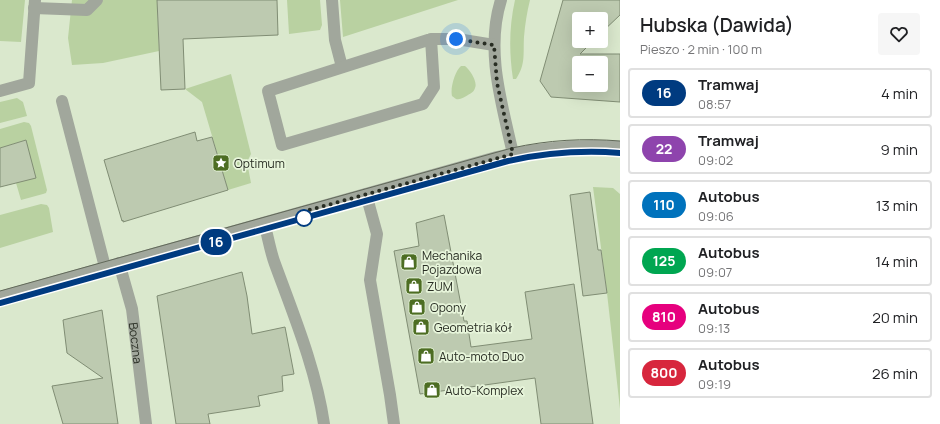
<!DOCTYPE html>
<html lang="pl">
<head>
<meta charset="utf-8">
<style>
  body { margin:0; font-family:Manrope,sans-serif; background:#f6f6f6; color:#202124; height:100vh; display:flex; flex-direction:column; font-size:15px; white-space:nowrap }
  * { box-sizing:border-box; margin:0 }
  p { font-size:13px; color:#757577 }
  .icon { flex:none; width:22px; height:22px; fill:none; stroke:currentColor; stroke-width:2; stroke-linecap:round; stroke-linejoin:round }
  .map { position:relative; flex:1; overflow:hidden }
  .panel { display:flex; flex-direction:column; background:#fff; width:320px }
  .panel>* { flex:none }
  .badge { padding:0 8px; border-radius:13px; font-size:14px; line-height:26px }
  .fabs { position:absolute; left:572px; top:12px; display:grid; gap:8px }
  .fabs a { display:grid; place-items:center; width:36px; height:36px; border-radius:4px; background:#fff; box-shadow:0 4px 16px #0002; font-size:20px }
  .you { position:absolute; width:20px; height:20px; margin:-10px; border:3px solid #fff; border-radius:50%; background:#1a73e8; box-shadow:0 0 0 6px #1a73e833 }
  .map>.badge { position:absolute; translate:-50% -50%; box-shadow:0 0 0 2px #fff }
  .round { display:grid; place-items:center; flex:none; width:42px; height:42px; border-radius:4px; background:#f6f6f6 }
  .headline { display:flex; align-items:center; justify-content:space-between; height:68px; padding:0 20px }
  h1 { font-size:19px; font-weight:600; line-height:30px }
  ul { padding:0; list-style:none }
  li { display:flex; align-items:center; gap:12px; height:50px; margin:0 8px 6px; padding:0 12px; border:2px solid #e0e0e0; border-radius:4px }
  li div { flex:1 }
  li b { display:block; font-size:15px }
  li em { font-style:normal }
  li .badge { min-width:44px; font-weight:700; text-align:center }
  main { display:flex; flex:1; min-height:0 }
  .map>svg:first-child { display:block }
  .green { fill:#b9d1a1 }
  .building { fill:#bdcab0; stroke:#808d74; fill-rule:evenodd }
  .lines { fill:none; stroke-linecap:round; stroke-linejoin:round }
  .minor { stroke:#a1a79c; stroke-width:12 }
  .tram { stroke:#616959; stroke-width:1 }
  .line-casing { stroke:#fff; stroke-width:9 }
  .line { stroke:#003b80; stroke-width:6 }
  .walk { stroke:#282d23; stroke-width:4; stroke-dasharray:0 7.2 }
  .stop-dot { fill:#fff; stroke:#003b80; stroke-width:2 }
  .labels { text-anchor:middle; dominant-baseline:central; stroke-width:3.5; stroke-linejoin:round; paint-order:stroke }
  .poi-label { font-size:12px; fill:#282d23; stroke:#e7f5da; text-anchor:start }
  .street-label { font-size:12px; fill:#282d23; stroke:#e7f5da }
</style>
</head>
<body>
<main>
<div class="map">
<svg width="620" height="424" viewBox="0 0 620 424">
  <rect width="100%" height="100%" fill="#dae8cd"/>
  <!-- green -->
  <path class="green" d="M 0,0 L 25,0 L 21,42 L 0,41 Z
    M 72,0 L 157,0 L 159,51 L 103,63 L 72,65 L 68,38 Z
    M 287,0 L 320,0 L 322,25 L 320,30 L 289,34 Z
    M 340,0 L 458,0 L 343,37 Z
    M 515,0 L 530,0 C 527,12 525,24 524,37 C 523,54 526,64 516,79 L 513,79 C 509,52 509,27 515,0 Z
    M 461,66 L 465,66 C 470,70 478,82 475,88 C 474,92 471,93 468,95 C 464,97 461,100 456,99 L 452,96 C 450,88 455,71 461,66 Z
    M 231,74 L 251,154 L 247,162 L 251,183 L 228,190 L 202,102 L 185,89 Z
    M 17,98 L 23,102 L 27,116 L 0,123 L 0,102 Z
    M 24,122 L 29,123 L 31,126 L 47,190 L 46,193 L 43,194 L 21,200 L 16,183 L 26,140 L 0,148 L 0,129 Z
    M 593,187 L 613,188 L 620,194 L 620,409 L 607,293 Z
    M 41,204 L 47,205 L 49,208 L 53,232 L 0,248 L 0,215 Z"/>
  <!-- building -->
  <path class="building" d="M 157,0 L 277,0 L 278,35 L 183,39 L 185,89 L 161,90 Z
    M 563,0 L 620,0 L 620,15 L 601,33 L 601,19 L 579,19 L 579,41 L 593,41 L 580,54 L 620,54 L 620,102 L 551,97 L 540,81 ZM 579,63 L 601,63 L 601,85 L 579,85 Z
    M 195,132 L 197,141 L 212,137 L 228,190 L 123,222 L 123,220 L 122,221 L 104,160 Z
    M 26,140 L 36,178 L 0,187 L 0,148 Z
    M 590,192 L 598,250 L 601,250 L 607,293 L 583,296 L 570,195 Z
    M 444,215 L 464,321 L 467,321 L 471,347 L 532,339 L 525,292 L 574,284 L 593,424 L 541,424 L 535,378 L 420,394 L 394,251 L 419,246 L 416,223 Z
    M 242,272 L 247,296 L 252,334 L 285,327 L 294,374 L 282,376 L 283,391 L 258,396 L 260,406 L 208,414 L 210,424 L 176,424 L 157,296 Z
    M 102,310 L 118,424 L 63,424 L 52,386 L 103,378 L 67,353 L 63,320 Z"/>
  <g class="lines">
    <!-- minor -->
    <g class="minor">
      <path d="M 332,0 L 335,40 L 342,67"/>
      <path d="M 501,0 C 485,51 502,104 513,154"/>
      <path d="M 34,8 L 87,10 L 97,0"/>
      <path d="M 431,39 L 434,87 L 423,104 L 282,145 L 268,91 L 431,39 L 457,39 L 494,45"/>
      <path d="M 0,91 L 29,83 L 35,0"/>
      <path d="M 62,101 L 105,267"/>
      <path d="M 366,194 L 377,234 L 370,280 L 390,395 L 394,424"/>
      <path d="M 264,223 C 268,236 270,251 275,264 C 294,316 316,369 324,424"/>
      <path id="s1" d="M 119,263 L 132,309 L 146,424"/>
      <path d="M 0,297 L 497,157 C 538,148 578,144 620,147"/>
    </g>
    <!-- tram -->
    <path class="tram" d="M 0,291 L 512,148 C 548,140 584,138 620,141
      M 0,303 L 508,161 C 546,153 582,150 620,153"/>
  </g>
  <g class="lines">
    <!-- line casing -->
    <g class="line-casing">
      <path id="line" d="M 0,303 L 508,161 C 545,153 582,150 620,153"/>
    </g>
    <!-- line -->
    <use href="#line" class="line"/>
    <!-- walk -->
    <path class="walk" d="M 304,218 L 302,212 L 513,154 L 497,83 L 494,45 L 456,39"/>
  </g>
  <!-- icons -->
  <defs>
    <g id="sight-square" transform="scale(0.9)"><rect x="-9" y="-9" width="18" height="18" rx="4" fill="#4d6d23" stroke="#e7f5da"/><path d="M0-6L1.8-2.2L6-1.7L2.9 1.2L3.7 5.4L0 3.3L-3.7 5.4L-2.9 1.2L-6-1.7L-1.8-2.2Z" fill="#fff"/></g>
    <g id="shop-square" transform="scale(0.9)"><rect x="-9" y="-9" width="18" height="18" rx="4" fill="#4d6d23" stroke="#e7f5da"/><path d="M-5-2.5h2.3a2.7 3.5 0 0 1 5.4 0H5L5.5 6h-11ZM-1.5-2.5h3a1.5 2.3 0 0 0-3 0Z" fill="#fff"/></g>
  </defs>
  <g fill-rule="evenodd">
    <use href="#sight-square" x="221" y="163"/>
    <use href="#shop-square" x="409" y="262"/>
    <use href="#shop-square" x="414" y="286"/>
    <use href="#shop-square" x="417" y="307"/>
    <use href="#shop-square" x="421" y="327"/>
    <use href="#shop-square" x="426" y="356"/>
    <use href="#shop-square" x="432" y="390"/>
  </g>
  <!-- markers -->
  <circle class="stop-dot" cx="304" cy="218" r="8"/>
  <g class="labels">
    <!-- poi labels -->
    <g class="poi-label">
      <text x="234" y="163">Optimum</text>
      <text x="422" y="255">Mechanika<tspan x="422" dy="14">Pojazdowa</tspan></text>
      <text x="427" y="286">ZUM</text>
      <text x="430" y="307">Opony</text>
      <text x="434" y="327">Geometria kół</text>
      <text x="439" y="356">Auto-moto Duo</text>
      <text x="445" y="390">Auto-Komplex</text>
    </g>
    <!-- street labels -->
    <g class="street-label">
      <text stroke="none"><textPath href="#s1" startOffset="82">Boczna</textPath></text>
    </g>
  </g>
</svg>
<div class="fabs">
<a>+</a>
<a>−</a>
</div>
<div class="you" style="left:456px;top:39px"></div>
<b class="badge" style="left:216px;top:242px;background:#003b80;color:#fff">16</b>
</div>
<section class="panel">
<div class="headline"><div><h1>Hubska (Dawida)</h1><p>Pieszo · 2 min · 100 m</p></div><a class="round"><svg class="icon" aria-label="heart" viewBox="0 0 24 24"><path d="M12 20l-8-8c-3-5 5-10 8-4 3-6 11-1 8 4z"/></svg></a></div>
<ul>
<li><span class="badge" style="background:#003b80;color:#fff">16</span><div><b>Tramwaj</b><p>08:57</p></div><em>4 min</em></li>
<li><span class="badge" style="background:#8e44ad;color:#fff">22</span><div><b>Tramwaj</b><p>09:02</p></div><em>9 min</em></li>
<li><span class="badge" style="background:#0072bc;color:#fff">110</span><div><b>Autobus</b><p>09:06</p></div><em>13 min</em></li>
<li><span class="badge" style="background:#00a651;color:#fff">125</span><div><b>Autobus</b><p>09:07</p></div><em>14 min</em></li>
<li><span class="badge" style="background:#e6007e;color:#fff">810</span><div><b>Autobus</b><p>09:13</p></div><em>20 min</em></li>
<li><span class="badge" style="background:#d7263d;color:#fff">800</span><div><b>Autobus</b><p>09:19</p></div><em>26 min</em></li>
</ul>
</section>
</main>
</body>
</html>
